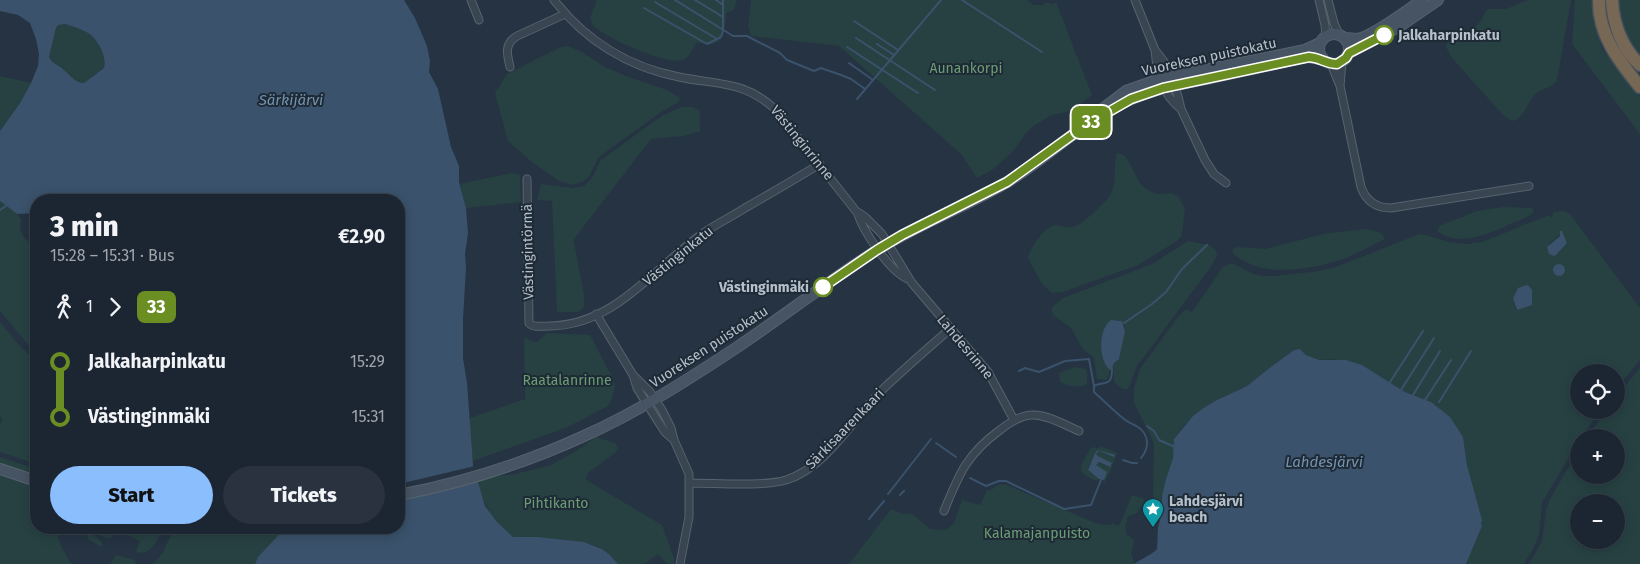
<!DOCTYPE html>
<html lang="en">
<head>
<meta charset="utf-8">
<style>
  body { margin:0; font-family:"Fira Sans",sans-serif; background:#29323e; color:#f1f3f6; height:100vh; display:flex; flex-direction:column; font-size:19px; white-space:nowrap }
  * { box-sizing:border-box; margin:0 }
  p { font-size:16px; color:#a0a5ac }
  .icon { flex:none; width:28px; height:28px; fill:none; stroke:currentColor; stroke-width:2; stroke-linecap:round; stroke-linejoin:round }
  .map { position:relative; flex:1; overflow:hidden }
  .panel { position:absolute; left:30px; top:194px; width:375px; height:340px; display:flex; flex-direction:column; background:#1c2632; border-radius:20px; box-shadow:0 2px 12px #0003,0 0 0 1px #3a434d }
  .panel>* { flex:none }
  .badge { padding:0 10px; border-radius:8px; font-size:18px; line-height:32px }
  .buttons { position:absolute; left:1570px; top:364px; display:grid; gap:10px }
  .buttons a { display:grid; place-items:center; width:55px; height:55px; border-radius:50%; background:#1c2632; box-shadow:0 2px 12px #0003,0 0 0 1px #3a434d; font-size:25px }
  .map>.badge { position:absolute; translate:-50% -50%; box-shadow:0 0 0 2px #fff }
  .legs { display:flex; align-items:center; gap:8px; height:55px; padding:0 20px; font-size:16px }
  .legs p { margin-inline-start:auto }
  .overview { display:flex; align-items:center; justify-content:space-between; height:85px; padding:0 20px }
  h1 { font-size:28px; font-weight:800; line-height:38px }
  .action { display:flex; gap:10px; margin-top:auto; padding:10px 20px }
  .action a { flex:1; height:58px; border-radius:30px; background:#8bbefc; color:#111; font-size:20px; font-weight:800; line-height:58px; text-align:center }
  .action a+a { background:#29323e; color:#f1f3f6 }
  ul { padding:0 20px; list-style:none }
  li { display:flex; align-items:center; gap:18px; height:55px; font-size:19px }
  li i { display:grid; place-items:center; width:8px; height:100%; margin:0 6px; background:currentColor }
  li i::after { content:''; width:12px; height:12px; margin:-6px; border:4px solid; border-radius:50%; background:#1c2632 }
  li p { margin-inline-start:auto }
  li:first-child i { background:linear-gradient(#0000 50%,currentColor 0) }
  li:last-child i { background:linear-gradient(currentColor 50%,#0000 0) }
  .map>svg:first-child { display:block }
  .green { fill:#274142; fill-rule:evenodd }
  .water { fill:#3a526b; fill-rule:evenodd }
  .pier { fill:#253342 }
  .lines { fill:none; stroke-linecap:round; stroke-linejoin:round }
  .stream { stroke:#3a526b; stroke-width:2 }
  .street-casing { stroke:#57636e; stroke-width:9 }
  .secondary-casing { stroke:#57636e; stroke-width:12 }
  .highway-casing { stroke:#44505b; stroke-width:15 }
  .street { stroke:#394551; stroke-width:7 }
  .secondary { stroke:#475464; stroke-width:10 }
  .highway { stroke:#776856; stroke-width:12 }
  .line-1-casing { stroke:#fff; stroke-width:11 }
  .line-1 { stroke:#6b8e23; stroke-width:8 }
  .stop-1-dot { fill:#fff; stroke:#6b8e23; stroke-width:2.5 }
  .labels { text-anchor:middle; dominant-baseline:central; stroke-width:4; stroke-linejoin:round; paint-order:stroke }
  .stop-label { font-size:14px; font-weight:bold; fill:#b6c0cb; stroke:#1e2a36; text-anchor:start }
  .street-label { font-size:14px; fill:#b6c0cb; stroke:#1e2a36 }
  .park-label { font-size:14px; fill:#6c9d74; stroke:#1e2a36 }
  .poi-label { font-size:14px; font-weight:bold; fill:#b6c0cb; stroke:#1e2a36; text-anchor:start }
  .water-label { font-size:15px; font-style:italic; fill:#7593af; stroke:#1e2a36 }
</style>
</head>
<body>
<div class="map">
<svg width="1640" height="564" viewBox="0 0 1640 564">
  <rect width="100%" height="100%" fill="#253342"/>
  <!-- green -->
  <path class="green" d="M 597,0 L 737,0 L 734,10 L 726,13 C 725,35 723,50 697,42 C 693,48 689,59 682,60 C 666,65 609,39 596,28 C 593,26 591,22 590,18 Z
    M 751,0 L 1027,0 L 1033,5 L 1043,5 L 1046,2 L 1052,4 L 1056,2 L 1092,95 L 1071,111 L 1052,115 L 1035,125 L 1026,133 L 1014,150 L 995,168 L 977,178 L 961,154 L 839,46 L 751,36 L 748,26 Z
    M 1528,0 L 1571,0 L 1557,80 C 1551,89 1539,88 1533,97 C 1526,105 1524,119 1512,121 L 1504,116 L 1452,58 L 1446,47 C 1450,29 1466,34 1477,25 C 1482,21 1483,14 1488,9 L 1506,9 Z
    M 1575,0 L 1591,0 L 1602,49 L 1640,96 L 1640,134 L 1572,44 Z
    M 1618,0 L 1640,0 L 1640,59 C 1629,41 1619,22 1618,0 Z
    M 65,24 C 72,26 81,29 88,33 C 98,39 107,57 104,68 L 84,83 C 74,83 71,76 64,70 C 59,65 52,64 49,57 L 56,28 L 58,25 Z
    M 568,46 L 582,52 L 603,66 L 626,76 L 667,90 L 680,98 L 679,102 L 661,112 L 599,157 L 588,178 L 582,182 L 573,185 L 559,181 L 533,163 L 508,141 L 495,93 L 507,74 L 561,47 Z
    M 0,76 L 31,83 L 20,103 L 0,131 Z
    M 681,107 L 693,107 L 700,111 L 700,131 L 684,136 L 651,139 L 574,239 L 574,242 L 584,295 L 584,307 L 579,312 L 557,312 L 552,201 L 537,200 L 541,184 L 573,188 L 584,186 L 593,176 L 601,160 L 660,117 Z
    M 1117,153 L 1122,154 L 1126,157 L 1140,183 L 1145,188 L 1152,192 L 1159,194 L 1172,193 L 1179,197 L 1185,209 L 1182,235 L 1177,241 L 1138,265 L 1063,292 L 1052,293 L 1042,284 L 1028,258 C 1030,248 1046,224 1057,225 C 1064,226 1069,229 1076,226 C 1084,222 1103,205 1108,198 C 1119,185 1112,168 1117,153 Z
    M 511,173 L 520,175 L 521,202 L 466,208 L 460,184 Z
    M 0,201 L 17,214 L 21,219 C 19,228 21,238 30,242 L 36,239 L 36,354 L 0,311 Z
    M 1504,207 L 1532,208 L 1534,212 C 1529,217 1520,220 1513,223 C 1491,233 1459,248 1437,231 L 1439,226 L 1477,211 Z
    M 1564,211 L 1570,214 L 1640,308 L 1640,360 L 1616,389 L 1616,372 L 1579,372 L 1579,410 L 1601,410 L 1581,437 L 1579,438 L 1579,440 L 1542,503 L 1539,535 L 1535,545 L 1524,564 L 1466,564 L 1482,526 L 1480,514 L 1467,465 L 1463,437 L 1431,402 L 1405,392 L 1362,365 L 1332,359 L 1319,360 L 1306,355 L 1300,349 L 1294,350 L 1272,366 L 1247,386 L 1215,401 L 1202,409 L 1184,426 L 1174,439 L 1175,452 L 1166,479 L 1159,521 L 1153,495 L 1154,443 L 1134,403 L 1134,388 L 1140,369 L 1177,318 L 1186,309 L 1192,312 L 1223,267 L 1229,264 L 1234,264 L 1253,274 L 1262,276 L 1274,276 L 1319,271 L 1336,267 L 1419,234 L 1426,235 L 1449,242 L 1467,244 L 1482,242 L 1549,215 L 1552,218 L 1553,212 ZM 1560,235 L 1567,243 L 1556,255 L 1548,245 ZM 1518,288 L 1532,293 L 1531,299 L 1516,310 L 1513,298 Z
    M 1367,229 L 1381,233 L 1385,239 C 1371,246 1357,254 1343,259 C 1317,268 1273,276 1248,263 C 1242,260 1236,257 1232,252 L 1234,248 L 1237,247 L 1265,249 L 1323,234 Z
    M 1188,241 L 1209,245 L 1216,250 L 1217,256 L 1210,268 L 1137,366 L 1128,389 L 1122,389 L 1116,384 L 1114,381 L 1113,368 L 1114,363 L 1120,356 L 1122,340 L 1125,331 L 1124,323 L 1119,320 L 1105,326 C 1103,340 1097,359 1110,370 L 1107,380 L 1097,379 L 1094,358 L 1082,348 L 1071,328 L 1053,315 L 1051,308 L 1063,298 L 1152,264 Z
    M 0,322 L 19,345 L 36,361 L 36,464 L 0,452 L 0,427 L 2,418 L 0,417 Z
    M 547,333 L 590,335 L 613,379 L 615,387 L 611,401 L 608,406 L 568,427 L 473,461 L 470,450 L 470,418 L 525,399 L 524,337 L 532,341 L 537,342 Z
    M 1075,367 L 1085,369 L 1087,372 L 1087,384 C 1079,389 1067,386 1060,382 L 1059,373 Z
    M 1640,368 L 1640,564 L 1529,564 L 1542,541 L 1546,510 L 1549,501 L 1579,449 L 1579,475 L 1616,475 L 1616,438 L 1587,437 L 1607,410 L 1616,410 L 1616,397 ZM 1579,502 L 1616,502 L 1616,540 L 1579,540 Z
    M 596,437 L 615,443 L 618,448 L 616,452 L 588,473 L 586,479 L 588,481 L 662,525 L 674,558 L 674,564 L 667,564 L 658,554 L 645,564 L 618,564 C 592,528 549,547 513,537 C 493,525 484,502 476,481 L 494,476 L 515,474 L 551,465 L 576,451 Z
    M 1100,446 L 1117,453 L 1110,472 L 1104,483 L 1103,480 L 1107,472 L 1096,466 L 1098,462 L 1110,467 L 1112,463 L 1098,456 L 1096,454 L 1099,451 L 1114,457 L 1099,450 L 1095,453 L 1088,469 L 1090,472 L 1099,479 L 1097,481 C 1074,472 1080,466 1091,448 L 1095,447 L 1098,449 Z
    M 0,457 L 36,469 L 36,477 L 0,465 Z
    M 0,474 L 36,485 L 36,528 L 58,528 C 56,540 65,554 72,564 L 0,564 Z
    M 999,484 L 1007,485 L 1095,523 L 1108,525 L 1114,524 L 1117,526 L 1120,524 L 1132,495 L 1145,499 L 1137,513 L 1128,516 L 1125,527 L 1127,535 L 1134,540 L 1133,548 L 1131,553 L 1135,564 L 849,564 L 891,509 L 903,514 L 912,514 L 930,529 L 946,530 L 954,523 L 962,500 L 980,505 L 987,490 L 991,490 Z
    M 92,528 L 162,528 C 158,540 152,556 136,552 L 140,541 L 116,530 L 111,538 C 103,539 98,533 92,528 Z
    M 174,528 L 285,528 L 258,557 L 255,564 L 153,564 L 162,554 Z
    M 86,529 L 102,542 L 102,546 L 99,546 L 88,539 L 85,531 Z
    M 116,555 L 135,560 L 136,564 L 110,564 Z"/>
  <!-- water -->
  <path class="water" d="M 0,0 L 404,0 L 415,18 L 427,46 L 430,61 L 429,72 L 438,89 L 451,147 L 459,166 L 459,182 L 466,208 L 468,233 L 465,254 L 466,267 L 463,320 L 463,358 L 467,383 L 473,465 L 485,506 L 497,522 L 513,537 L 537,537 L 584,542 L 602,549 L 610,555 L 618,564 L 255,564 L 258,557 L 285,528 L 399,528 L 399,200 L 36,200 L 36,213 L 17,214 L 0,201 L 0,131 L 20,103 L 31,83 L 38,66 L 39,54 L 36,39 L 30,23 L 18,15 L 0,11 ZM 65,24 C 72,26 81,29 88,33 C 98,39 107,57 104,68 L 84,83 C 75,83 71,76 64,70 C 59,65 52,64 49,57 L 56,28 L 58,25 Z
    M 1560,231 L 1562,231 L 1567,243 L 1556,255 L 1554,256 L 1549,254 L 1547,247 L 1560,236 Z
    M1553 270a6 6 0 1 1 12 0a6 6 0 1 1-12 0Z
    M 1527,285 L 1529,286 L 1532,290 L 1532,305 L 1517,310 L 1513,298 L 1518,288 Z
    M 1111,320 L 1122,321 L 1125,331 L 1119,359 L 1114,363 L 1112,369 L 1110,370 C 1098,361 1098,329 1111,320 Z
    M 1300,349 L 1306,355 L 1319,360 L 1346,360 L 1362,365 L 1405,392 L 1431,402 L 1450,417 L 1463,437 L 1467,465 L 1482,520 L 1481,524 L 1482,526 L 1466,564 L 1134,564 C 1140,560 1154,553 1157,549 L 1158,527 L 1162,513 L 1162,496 L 1166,479 L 1173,458 L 1174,439 L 1193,416 L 1202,409 L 1215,401 L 1247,386 L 1272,366 L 1294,350 Z
    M 1098,450 L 1115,455 L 1114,457 L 1099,451 L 1096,454 L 1098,456 L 1112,463 L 1110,467 L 1099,462 L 1096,465 L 1107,472 L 1104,480 L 1099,479 L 1088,470 L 1095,453 Z"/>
  <!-- pier -->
  <path class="pier" d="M 475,466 L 479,479 L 399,499 L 399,484 Z"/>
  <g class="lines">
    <!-- stream -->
    <path class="stream" d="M 675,0 L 733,36 L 747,36 L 780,53 L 787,60 L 814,71 L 821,68 L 841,75 L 851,79 L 865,89
      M 695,0 L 723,17
      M 716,0 L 723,5
      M 962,0 L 1042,52
      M 655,2 L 717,39
      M 644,8 L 707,44 L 721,37 L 723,31 L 723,0
      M 854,21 L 898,50
      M 856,38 L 935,90
      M 877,44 L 894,55
      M 847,47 L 918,93
      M 849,63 L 873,80
      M 857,99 L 941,0
      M 0,210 L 6,206
      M 1124,323 L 1152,304 L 1166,292 L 1182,269 L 1207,245
      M 1112,369 C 1112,387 1105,381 1094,386 L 1094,392 C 1104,401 1114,411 1124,419 C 1128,423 1134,424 1138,427 C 1150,435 1149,449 1141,458
      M 1019,371 L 1025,368 L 1039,372 L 1065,361 L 1089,359 L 1094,386
      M 1390,382 L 1423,331
      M 1401,390 L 1434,338
      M 1413,395 L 1440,351
      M 1425,400 L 1451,360
      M 1439,402 L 1471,351
      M 1147,426 L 1154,431 L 1159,440 L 1175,447
      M 936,443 L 956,457
      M 1123,460 L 1132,463 L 1137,463
      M 970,478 L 986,486 L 999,481 L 1006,481 L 1064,509 L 1091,505 L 1101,480
      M 888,494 L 931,439
      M 900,495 L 904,491
      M 869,519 L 884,501"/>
    <!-- street casing -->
    <g class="street-casing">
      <path id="street" d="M 471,0 L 479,20
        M 554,0 C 585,40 628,67 679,77 C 717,85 743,80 775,109 L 856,211 L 865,217 L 882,234 L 912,283 L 988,372 L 1014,420
        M 1135,0 L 1155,50 L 1165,63 L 1178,96 L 1181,109 L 1205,160 L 1214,174 L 1226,183
        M 1319,0 L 1325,25 L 1326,37
        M 1328,0 L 1334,23 L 1339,35
        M 1155,50 C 1157,74 1162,94 1181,109
        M 1331,64 L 1340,86 L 1361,187 C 1366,201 1376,208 1391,208 L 1529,186
        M 510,67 C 507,54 504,44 517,36 L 565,14
        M 1340,86 L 1342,62
        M 527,179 L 529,323 C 533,328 543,326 550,326 C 615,325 654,268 702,234 C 716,224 731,217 745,208 C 770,194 795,179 820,164
        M 857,212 C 863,231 889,271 908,279
        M 596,314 L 633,375 L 637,388 L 654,415 L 665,432 L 673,439
        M 633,375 L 650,392 L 662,410 L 671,428 L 674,440 L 689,474 L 689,517 L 680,564
        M 690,483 C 717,483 762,487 786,480 C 826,468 853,419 882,390 C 904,369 927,349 950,329
        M 944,511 C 959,474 967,454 1000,430 C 1010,422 1022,414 1035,415 C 1050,416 1065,425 1079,431"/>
    </g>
    <!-- secondary casing -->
    <g class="secondary-casing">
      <path id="secondary" d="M1319 49a15 15 0 1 1 30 0a15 15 0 1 1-30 0Z
        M 1345,38 C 1349,38 1353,39 1357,39 C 1372,37 1409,9 1422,0
        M 1349,53 L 1400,26 L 1438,0
        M 1101,110 L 1126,91 L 1160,79 L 1305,50 L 1320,43
        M 0,469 L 36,481
        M 399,495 C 462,483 525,463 584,436 C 638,412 689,379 739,346 C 785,315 830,280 877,250 C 920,223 967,206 1009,181 C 1051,155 1086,118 1132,99 C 1158,88 1184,83 1211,78 C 1243,71 1275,64 1306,57 L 1322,59"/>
    </g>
    <!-- highway casing -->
    <g class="highway-casing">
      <path id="highway" d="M 1599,0 C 1598,35 1619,61 1640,87
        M 1612,0 C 1613,24 1622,48 1640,65"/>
    </g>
    <!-- street -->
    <use href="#street" class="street"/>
    <!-- secondary -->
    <use href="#secondary" class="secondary"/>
    <!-- highway -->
    <use href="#highway" class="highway"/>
  </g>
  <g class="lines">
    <!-- line-1 casing -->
    <g class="line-1-casing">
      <path id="line-1" d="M 823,287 L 877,250 L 902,235 L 1007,182 L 1086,125 L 1131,99 L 1163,88 L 1309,57 C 1321,58 1326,64 1337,64 L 1346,58 L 1349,53 L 1384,35"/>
    </g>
    <!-- line-1 -->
    <use href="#line-1" class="line-1"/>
  </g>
  <!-- icons -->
  <defs>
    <g id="sight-pin" transform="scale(1.125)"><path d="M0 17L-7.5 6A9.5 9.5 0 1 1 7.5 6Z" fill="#0f9aa8" stroke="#1e2a36"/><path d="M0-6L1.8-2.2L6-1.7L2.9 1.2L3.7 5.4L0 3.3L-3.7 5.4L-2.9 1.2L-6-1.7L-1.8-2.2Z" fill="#fff"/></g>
  </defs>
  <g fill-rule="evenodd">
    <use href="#sight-pin" x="1153" y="509"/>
  </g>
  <!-- markers -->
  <g class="stop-1-dot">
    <circle cx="1384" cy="35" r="9"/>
    <circle cx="823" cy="287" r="9"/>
  </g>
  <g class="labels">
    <!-- stop labels -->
    <g class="stop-label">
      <text x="1398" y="35">Jalkaharpinkatu</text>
      <text x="809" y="287" text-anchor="end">Västinginmäki</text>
    </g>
    <!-- street labels -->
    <g class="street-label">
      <text transform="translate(1209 57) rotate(-12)">Vuoreksen puistokatu</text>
      <text transform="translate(802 143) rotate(51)">Västinginrinne</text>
      <text transform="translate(528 252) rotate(-91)">Västingintörmä</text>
      <text transform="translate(678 256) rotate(-39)">Västinginkatu</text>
      <text transform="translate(709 347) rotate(-33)">Vuoreksen puistokatu</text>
      <text transform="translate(965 347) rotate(50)">Lahdesrinne</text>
      <text transform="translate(845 429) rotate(-46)">Särkisaarenkaari</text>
    </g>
    <!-- park labels -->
    <g class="park-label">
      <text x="966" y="68">Aunankorpi</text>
      <text x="567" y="380">Raatalanrinne</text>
      <text x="556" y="503">Pihtikanto</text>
      <text x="1037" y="533">Kalamajanpuisto</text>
    </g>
    <!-- poi labels -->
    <g class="poi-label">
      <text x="1169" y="501">Lahdesjärvi<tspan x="1169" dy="16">beach</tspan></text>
    </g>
    <!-- water labels -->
    <g class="water-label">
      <text x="291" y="100">Särkijärvi</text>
      <text x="1324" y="462">Lahdesjärvi</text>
    </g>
  </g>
</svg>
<div class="buttons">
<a><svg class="icon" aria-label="locate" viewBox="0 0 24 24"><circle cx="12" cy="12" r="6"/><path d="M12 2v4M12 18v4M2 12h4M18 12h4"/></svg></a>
<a>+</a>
<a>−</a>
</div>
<b class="badge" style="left:1091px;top:122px;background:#6b8e23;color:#fff">33</b>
<section class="panel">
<div class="overview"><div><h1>3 min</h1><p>15:28 – 15:31 · Bus</p></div><b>€2.90</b></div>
<div class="legs"><svg class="icon" aria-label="walk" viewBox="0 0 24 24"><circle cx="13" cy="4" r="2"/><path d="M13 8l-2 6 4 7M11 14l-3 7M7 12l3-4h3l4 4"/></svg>1<svg class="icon" aria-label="forward" viewBox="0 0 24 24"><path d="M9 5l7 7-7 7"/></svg><b class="badge" style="background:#6b8e23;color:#fff">33</b></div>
<ul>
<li><i style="color:#6b8e23"></i><b>Jalkaharpinkatu</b><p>15:29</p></li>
<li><i style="color:#6b8e23"></i><b>Västinginmäki</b><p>15:31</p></li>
</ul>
<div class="action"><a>Start</a><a>Tickets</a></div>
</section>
</div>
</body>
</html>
